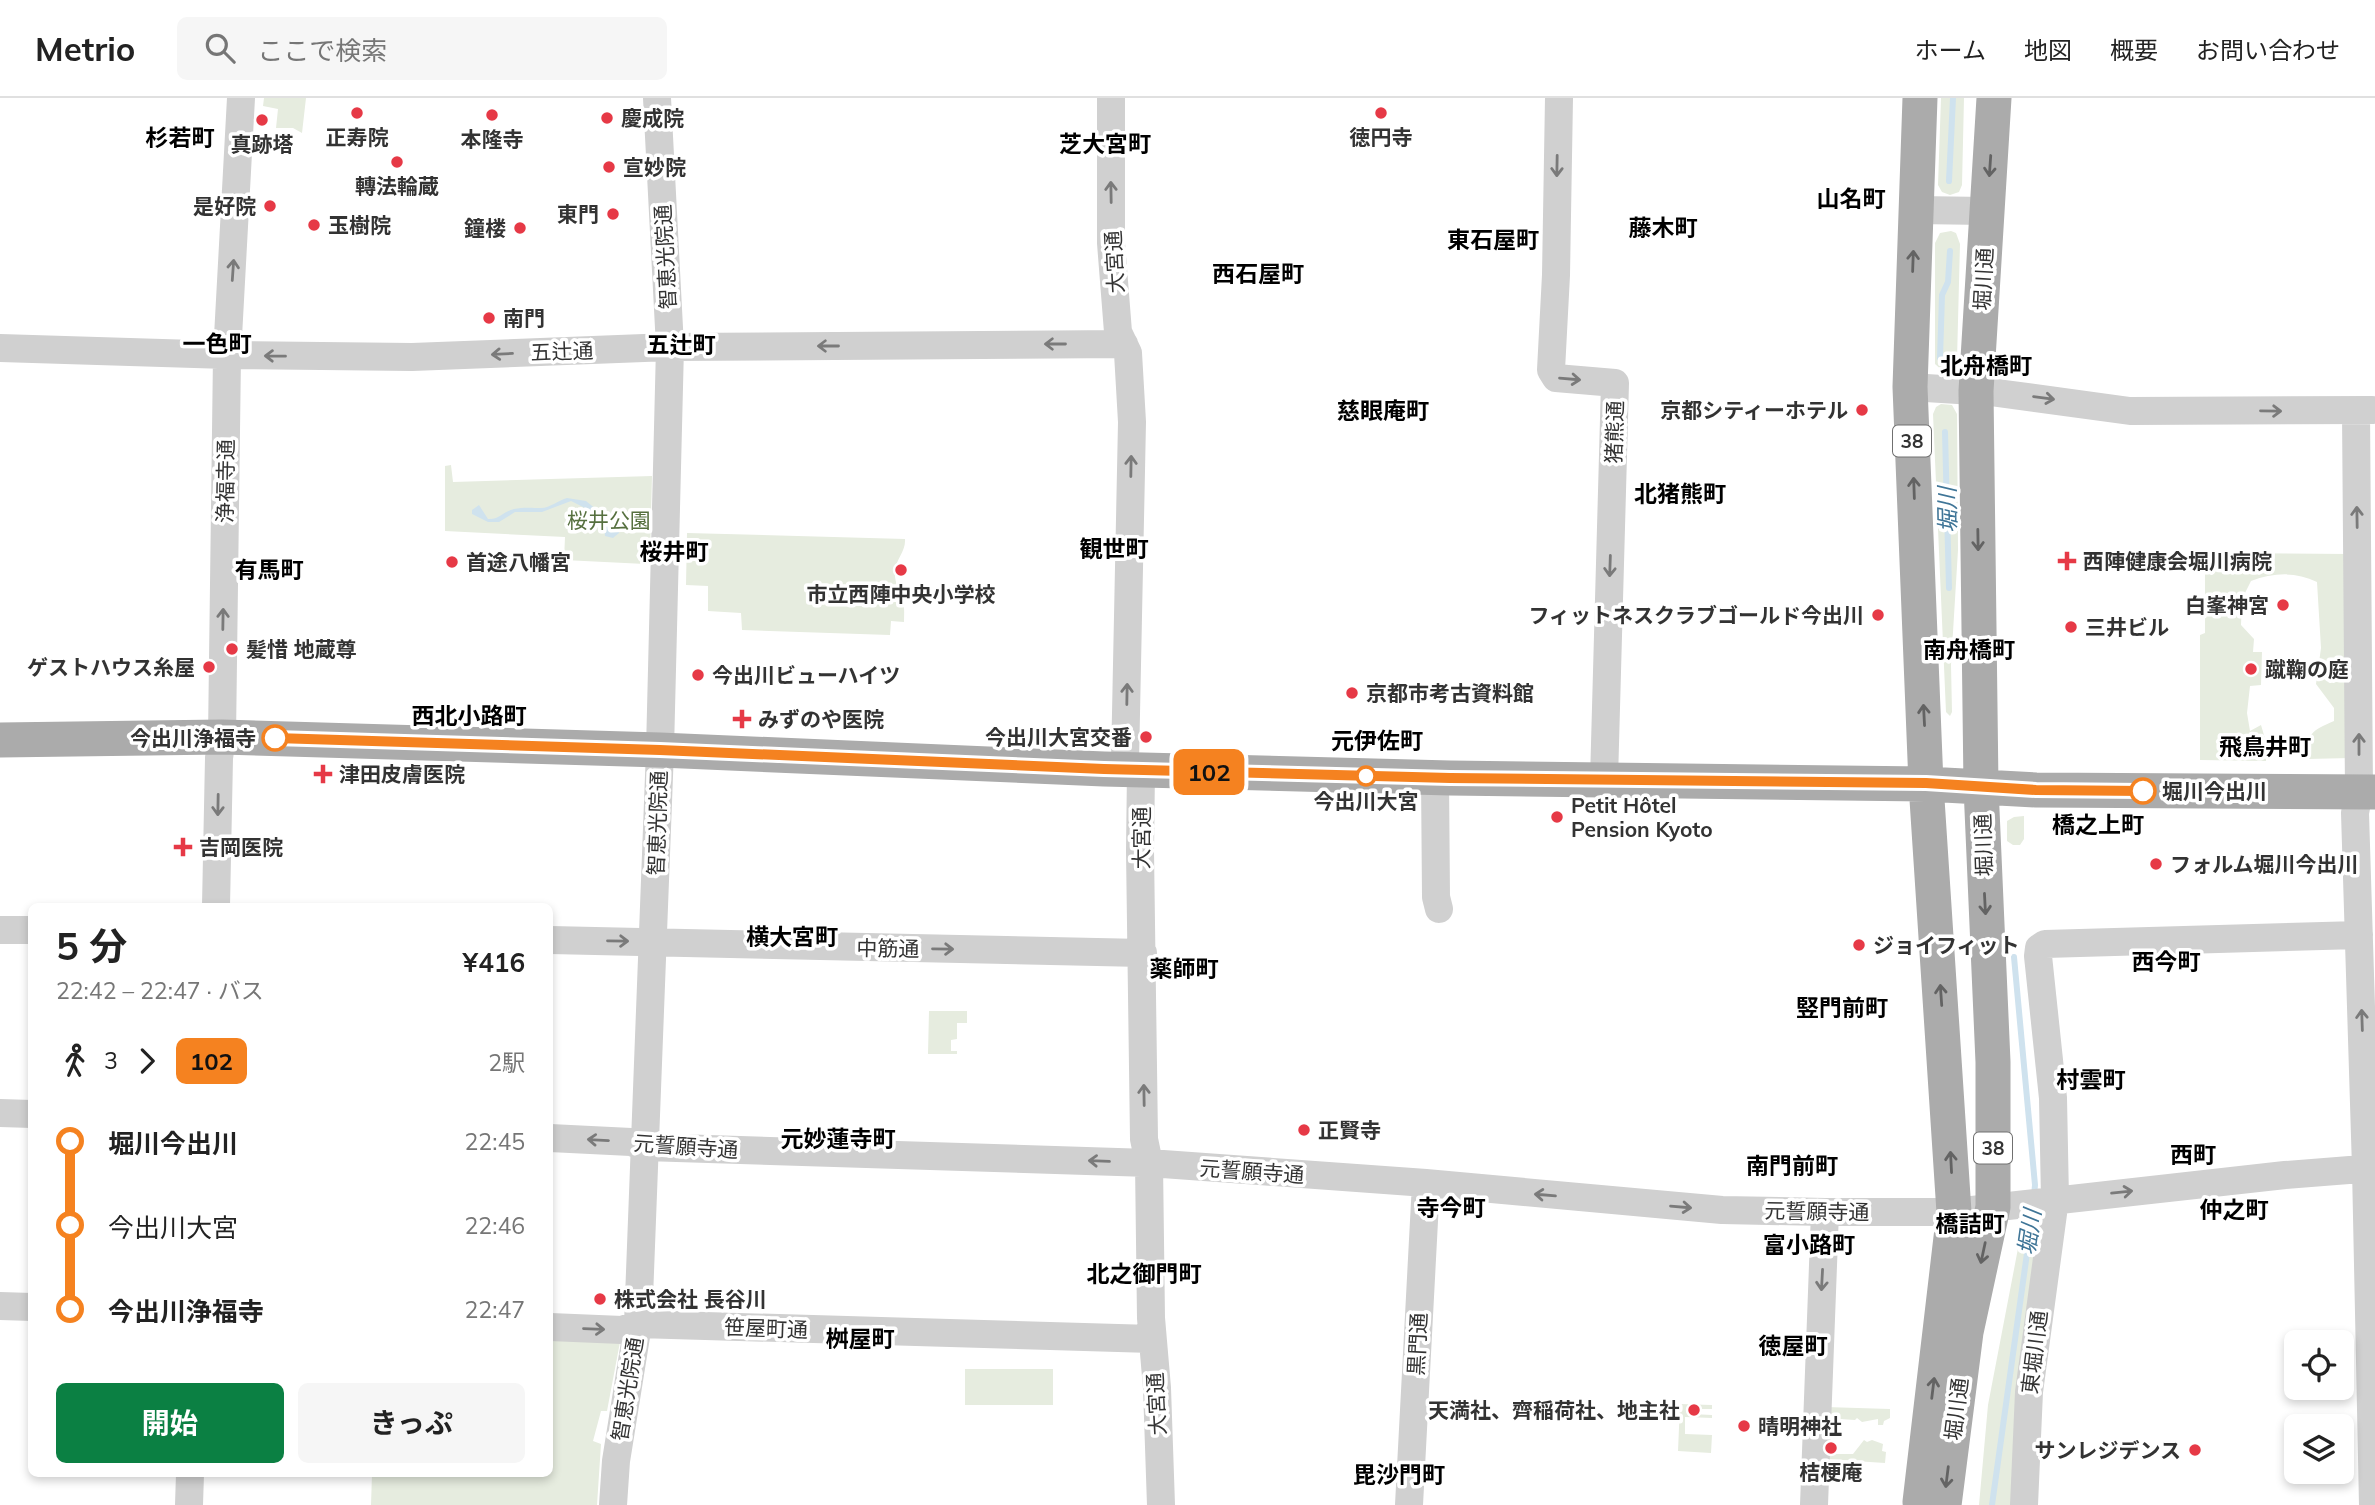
<!DOCTYPE html>
<html lang="ja">
<head>
<meta charset="utf-8">
<style>
  body { margin:0; font-family:Mulish,"Noto Sans JP",sans-serif; background:#f6f6f6; color:#222; height:100vh; display:flex; flex-direction:column; font-size:26px; white-space:nowrap }
  * { box-sizing:border-box; margin:0 }
  p { font-size:23px; color:#767676 }
  .icon { flex:none; width:38px; height:38px; fill:none; stroke:currentColor; stroke-width:2; stroke-linecap:round; stroke-linejoin:round }
  .map { position:relative; flex:1; overflow:hidden }
  .details { position:absolute; left:28px; top:805px; width:525px; height:574px; display:flex; flex-direction:column; background:#fff; border-radius:10px; box-shadow:0 4px 10px #0003 }
  .details>* { flex:none }
  .badge { padding:0 14px; border-radius:10px; font-size:24px; line-height:46px }
  .tools { position:absolute; left:2284px; top:1232px; display:grid; gap:14px }
  .tools a { display:grid; place-items:center; width:70px; height:70px; border-radius:10px; background:#fff; box-shadow:0 4px 10px #0003; font-size:35px }
  .map>.badge { position:absolute; translate:-50% -50%; box-shadow:0 0 0 4px #fff }
  .legs { display:flex; align-items:center; gap:10px; height:77px; padding:0 28px; font-size:23px }
  .legs p { margin-inline-start:auto }
  .summary { display:flex; align-items:center; justify-content:space-between; height:119px; padding:0 28px }
  h1 { font-size:38px; font-weight:700; line-height:52px }
  .cta { display:flex; gap:14px; margin-top:auto; padding:14px 28px }
  .cta a { flex:1; height:80px; border-radius:10px; background:#0b8043; color:#fff; font-size:28px; font-weight:700; line-height:80px; text-align:center }
  .cta a+a { background:#f6f6f6; color:#222 }
  ul { padding:0 28px; list-style:none }
  li { display:flex; align-items:center; gap:24px; height:84px; font-size:26px }
  li i { display:grid; place-items:center; width:10px; height:100%; margin:0 9px; background:currentColor }
  li i::after { content:''; width:18px; height:18px; margin:-9px; border:5px solid; border-radius:50%; background:#fff }
  li p { margin-inline-start:auto }
  li:first-child i { background:linear-gradient(#0000 50%,currentColor 0) }
  li:last-child i { background:linear-gradient(currentColor 50%,#0000 0) }
  header { display:flex; align-items:center; gap:42px; box-sizing:border-box; height:98px; padding:0 35px; background:#fff; border-bottom:2px solid #e0e0e0 }
  header strong { font-size:33px }
  nav { display:flex; gap:38px; margin-inline-start:auto; font-size:24px }
  .search { width:490px; height:63px; background:#f6f6f6; display:flex; align-items:center; gap:18px; box-sizing:border-box; padding:0 24px; border-radius:10px; color:#767676; font-size:26px }
  .map>svg:first-child { display:block }
  .green { fill:#e6ecdf }
  .water { fill:#cfe2ee }
  .lines { fill:none; stroke-linecap:round; stroke-linejoin:round }
  .stream { stroke:#cfe2ee; stroke-width:6 }
  .minor { stroke:#d0d0d0; stroke-width:28 }
  .major { stroke:#ababab; stroke-width:35 }
  .oneway { stroke:#7a7a7a }
  .oneway2 { stroke:#636363 }
  .line-1-casing { stroke:#fff; stroke-width:16 }
  .line-1 { stroke:#f58220; stroke-width:10 }
  .poi-dot { fill:#e63946; stroke:#fff; stroke-width:2.5 }
  .stop-1-dot { fill:#fff; stroke:#f58220; stroke-width:3.5 }
  .labels { text-anchor:middle; dominant-baseline:central; stroke-width:7; stroke-linejoin:round; paint-order:stroke }
  .shield { fill:#fff; stroke:#707070; stroke-width:2 }
  .shield-label { font-size:19px; font-weight:bold; fill:#333 }
  .poi-label { font-size:21px; font-weight:bold; fill:#333; stroke:#fff; text-anchor:start }
  .street-label { font-size:21px; fill:#333; stroke:#fff }
  .park-label { font-size:21px; fill:#56703f; stroke:#fff }
  .stop-label { font-size:21px; font-weight:bold; fill:#333; stroke:#fff; text-anchor:end }
  .neighbourhood-label { font-size:23px; font-weight:bold; fill:#000; stroke:#fff }
  .water-label { font-size:23px; font-style:italic; fill:#3f7597; stroke:#fff }
</style>
</head>
<body>
<header>
<strong>Metrio</strong>
<div class="search"><svg class="icon" aria-label="search" viewBox="0 0 24 24"><circle cx="10" cy="10" r="6"/><path d="M15 15l6 6"/></svg>ここで検索</div>
<nav><a>ホーム</a><a>地図</a><a>概要</a><a>お問い合わせ</a></nav>
</header>
<div class="map">
<svg width="2375" height="1407" viewBox="0 0 2375 1407">
  <rect width="100%" height="100%" fill="#fff"/>
  <!-- green -->
  <path class="green" d="M 264,0 L 306,0 L 302,35 L 293,30 L 276,30 L 278,11 L 263,8 Z
    M 1941,0 L 1964,0 L 1962,87 L 1959,94 L 1950,97 L 1942,94 L 1938,87 Z
    M 1951,133 L 1956,135 L 1960,146 L 1957,262 C 1956,270 1952,274 1944,274 L 1935,266 L 1935,145 L 1940,135 Z
    M 1941,306 L 1952,307 L 1957,316 L 1958,452 L 1951,567 L 1952,614 L 1950,618 L 1946,614 L 1933,316 L 1936,309 Z
    M 451,367 L 453,384 L 652,378 L 650,461 L 645,466 L 564,462 L 565,439 L 445,433 L 445,368 Z
    M 687,435 L 905,441 C 906,453 896,461 895,473 C 894,483 899,492 902,501 C 905,508 904,516 904,524 L 891,523 L 890,537 L 742,532 L 741,515 L 708,513 L 708,488 L 686,487 Z
    M 2205,455 L 2349,456 L 2351,660 L 2307,661 C 2307,635 2311,633 2334,623 L 2334,610 L 2316,586 L 2321,550 L 2317,484 C 2295,473 2273,475 2251,483 L 2242,501 L 2241,527 L 2254,541 L 2253,554 L 2262,554 L 2261,587 L 2250,588 L 2247,615 L 2250,633 L 2261,627 L 2266,644 L 2266,663 L 2200,662 L 2200,537 L 2205,535 Z
    M 2024,718 L 2024,741 L 2020,747 L 2013,747 L 2007,743 L 2007,723 L 2014,719 Z
    M 929,913 L 967,913 L 967,925 L 957,925 L 957,941 L 951,942 L 951,953 L 957,953 L 957,956 L 928,956 Z
    M 2031,1129 L 2043,1137 L 2012,1407 L 1979,1407 L 1988,1307 L 2020,1140 L 2026,1131 Z
    M 550,1235 L 620,1244 L 607,1313 L 601,1313 L 593,1343 L 601,1346 L 597,1407 L 371,1407 L 372,1376 L 550,1376 Z
    M 965,1271 L 1053,1271 L 1053,1307 L 965,1307 Z
    M 1680,1306 L 1712,1307 L 1712,1311 L 1692,1311 L 1691,1316 L 1712,1317 L 1712,1320 L 1685,1319 L 1685,1336 L 1712,1337 L 1711,1355 L 1678,1353 Z
    M 1825,1309 L 1890,1311 L 1890,1320 L 1884,1323 L 1883,1327 L 1878,1327 L 1878,1321 L 1862,1324 L 1857,1320 L 1855,1322 L 1825,1320 Z
    M 1864,1342 L 1867,1344 L 1872,1342 L 1883,1346 L 1882,1353 L 1886,1354 L 1885,1365 L 1824,1361 L 1824,1356 L 1853,1356 Z"/>
  <!-- water -->
  <path class="water" d="M 567,400 L 586,403 L 602,416 L 611,415 L 622,420 L 619,435 L 613,440 L 605,438 L 604,426 L 591,422 L 593,414 L 571,403 L 542,414 L 515,414 L 499,424 L 488,424 L 472,416 L 472,412 L 479,407 L 488,421 C 499,422 504,413 514,411 C 523,409 533,410 541,410 C 550,410 559,402 567,400 Z"/>
  <g class="lines">
    <!-- stream -->
    <path class="stream" d="M 1949,83 L 1953,0
      M 1940,260 L 1942,197 L 1948,184 L 1950,153
      M 1945,334 L 1949,490
      M 2014,859 L 2035,1087 L 2034,1098
      M 1992,1407 L 2033,1112"/>
    <!-- minor -->
    <path class="minor" d="M 1111,0 L 1111,145 L 1118,234 L 1128,255 L 1132,324 L 1125,664 L 1141,672 L 1140,753 L 1144,1041 L 1149,1065 L 1151,1220 L 1157,1290 L 1161,1407
      M 1559,0 L 1556,177 L 1551,272 L 1556,280 L 1615,285 L 1604,682
      M 1915,112 L 1987,113
      M 0,250 L 227,257 L 412,259 L 670,249 L 1124,246
      M 1910,289 L 1990,294 L 2130,313 L 2372,312
      M 2356,314 L 2359,694 L 2355,715 L 2366,1070 L 2373,1407
      M 1435,680 L 1436,799 L 1439,811
      M 216,808 L 219,660 L 222,639 L 227,257 L 241,0
      M 0,832 L 32,832
      M 550,842 L 1143,855
      M 0,1015 L 32,1016
      M 550,1040 L 631,1044 L 645,1049 L 1149,1065 L 1426,1085 L 1722,1112 L 1825,1114 L 1954,1114 L 2285,1077 L 2375,1070
      M 0,1208 L 32,1209
      M 550,1229 L 622,1232 L 638,1226 L 1152,1241
      M 189,1407 L 190,1376
      M 613,1407 L 616,1363 L 638,1226 L 660,652 L 670,249 L 657,0
      M 1409,1407 L 1426,1085
      M 1814,1407 L 1825,1114
      M 2024,1407 L 2029,1294 L 2055,1101 L 2053,1000 L 2038,858 L 2039,850 L 2045,846 L 2359,837"/>
    <!-- major -->
    <path class="major" d="M 1920,0 L 1910,289 L 1926,686 L 1954,1114 L 1920,1404
      M 0,642 L 222,639 L 660,652 L 1104,671 L 1450,680 L 1926,686 L 2036,692 L 2375,694
      M 1944,1407 L 1966,1234 L 1993,1109 L 1993,964 L 1981,689 L 1976,293 L 1994,0"/>
  </g>
  <!-- one-way arrows -->
  <defs><path id="oneway-shaft" d="M-6 0H5M1.5-3L5.5 0L1.5 3" fill="none" stroke-width="1.6" stroke-linecap="round" stroke-linejoin="round" transform="scale(1.75)"/></defs>
  <g class="oneway">
    <use href="#oneway-shaft" transform="translate(1557 68) rotate(91)"/>
    <use href="#oneway-shaft" transform="translate(1111 94) rotate(-91)"/>
    <use href="#oneway-shaft" transform="translate(233 172) rotate(-86)"/>
    <use href="#oneway-shaft" transform="translate(1055 246) rotate(180)"/>
    <use href="#oneway-shaft" transform="translate(828 248) rotate(180)"/>
    <use href="#oneway-shaft" transform="translate(502 256) rotate(177)"/>
    <use href="#oneway-shaft" transform="translate(275 258) rotate(-179)"/>
    <use href="#oneway-shaft" transform="translate(1570 281) rotate(5)"/>
    <use href="#oneway-shaft" transform="translate(2044 300) rotate(8)"/>
    <use href="#oneway-shaft" transform="translate(2271 313) rotate(1)"/>
    <use href="#oneway-shaft" transform="translate(1131 368) rotate(-89)"/>
    <use href="#oneway-shaft" transform="translate(2357 419) rotate(-91)"/>
    <use href="#oneway-shaft" transform="translate(1610 468) rotate(92)"/>
    <use href="#oneway-shaft" transform="translate(223 521) rotate(-89)"/>
    <use href="#oneway-shaft" transform="translate(1127 596) rotate(-89)"/>
    <use href="#oneway-shaft" transform="translate(2359 646) rotate(-90)"/>
    <use href="#oneway-shaft" transform="translate(218 707) rotate(91)"/>
    <use href="#oneway-shaft" transform="translate(618 843) rotate(1)"/>
    <use href="#oneway-shaft" transform="translate(943 851) rotate(1)"/>
    <use href="#oneway-shaft" transform="translate(2362 922) rotate(-92)"/>
    <use href="#oneway-shaft" transform="translate(1144 997) rotate(-91)"/>
    <use href="#oneway-shaft" transform="translate(598 1042) rotate(-177)"/>
    <use href="#oneway-shaft" transform="translate(1099 1063) rotate(-178)"/>
    <use href="#oneway-shaft" transform="translate(2122 1094) rotate(-6)"/>
    <use href="#oneway-shaft" transform="translate(1545 1097) rotate(-175)"/>
    <use href="#oneway-shaft" transform="translate(1681 1109) rotate(5)"/>
    <use href="#oneway-shaft" transform="translate(1822 1182) rotate(93)"/>
    <use href="#oneway-shaft" transform="translate(594 1231) rotate(2)"/>
  </g>
  <g class="oneway2">
    <use href="#oneway-shaft" transform="translate(1990 68) rotate(94)"/>
    <use href="#oneway-shaft" transform="translate(1913 163) rotate(-88)"/>
    <use href="#oneway-shaft" transform="translate(1914 390) rotate(-92)"/>
    <use href="#oneway-shaft" transform="translate(1978 442) rotate(89)"/>
    <use href="#oneway-shaft" transform="translate(1924 617) rotate(-93)"/>
    <use href="#oneway-shaft" transform="translate(1985 806) rotate(87)"/>
    <use href="#oneway-shaft" transform="translate(1941 897) rotate(-94)"/>
    <use href="#oneway-shaft" transform="translate(1951 1064) rotate(-93)"/>
    <use href="#oneway-shaft" transform="translate(1983 1155) rotate(102)"/>
    <use href="#oneway-shaft" transform="translate(1933 1290) rotate(-83)"/>
    <use href="#oneway-shaft" transform="translate(1947 1379) rotate(97)"/>
  </g>
  <g class="lines">
    <!-- line-1 casing -->
    <g class="line-1-casing">
      <path id="line-1" d="M 275,640 L 660,652 L 1104,671 L 1450,680 L 1926,685 L 2036,692 L 2143,693"/>
    </g>
    <!-- line-1 -->
    <use href="#line-1" class="line-1"/>
  </g>
  <!-- markers -->
  <g class="poi-dot">
    <circle cx="357" cy="15" r="7"/>
    <circle cx="1381" cy="15" r="7"/>
    <circle cx="492" cy="17" r="7"/>
    <circle cx="607" cy="20" r="7"/>
    <circle cx="262" cy="22" r="7"/>
    <circle cx="397" cy="64" r="7"/>
    <circle cx="609" cy="69" r="7"/>
    <circle cx="270" cy="108" r="7"/>
    <circle cx="613" cy="116" r="7"/>
    <circle cx="314" cy="127" r="7"/>
    <circle cx="520" cy="130" r="7"/>
    <circle cx="489" cy="220" r="7"/>
    <circle cx="1862" cy="312" r="7"/>
    <path d="M2063.5 452.5h7v7h7v7h-7v7h-7v-7h-7v-7h7z"/>
    <circle cx="452" cy="464" r="7"/>
    <circle cx="901" cy="472" r="7"/>
    <circle cx="2283" cy="507" r="7"/>
    <circle cx="1878" cy="517" r="7"/>
    <circle cx="2071" cy="529" r="7"/>
    <circle cx="232" cy="551" r="7"/>
    <circle cx="209" cy="569" r="7"/>
    <circle cx="2251" cy="571" r="7"/>
    <circle cx="698" cy="577" r="7"/>
    <circle cx="1352" cy="595" r="7"/>
    <path d="M738.5 610.5h7v7h7v7h-7v7h-7v-7h-7v-7h7z"/>
    <circle cx="1146" cy="639" r="7"/>
    <path d="M319.5 665.5h7v7h7v7h-7v7h-7v-7h-7v-7h7z"/>
    <circle cx="1557" cy="719" r="7"/>
    <path d="M179.5 738.5h7v7h7v7h-7v7h-7v-7h-7v-7h7z"/>
    <circle cx="2156" cy="766" r="7"/>
    <circle cx="1859" cy="847" r="7"/>
    <circle cx="1304" cy="1032" r="7"/>
    <circle cx="600" cy="1201" r="7"/>
    <circle cx="1694" cy="1312" r="7"/>
    <circle cx="1744" cy="1328" r="7"/>
    <circle cx="1831" cy="1350" r="7"/>
    <circle cx="2195" cy="1352" r="7"/>
  </g>
  <g class="stop-1-dot">
    <circle cx="275" cy="640" r="12"/>
    <circle cx="1366" cy="678" r="9"/>
    <circle cx="2143" cy="693" r="12"/>
  </g>
  <g class="labels">
    <!-- shield labels -->
    <g class="shield">
      <rect x="1893" y="327.5" width="38" height="31" rx="5"/>
      <rect x="1974" y="1034.5" width="38" height="31" rx="5"/>
    </g>
    <g class="shield-label">
      <text x="1912" y="343">38</text>
      <text x="1993" y="1050">38</text>
    </g>
    <!-- poi labels -->
    <g class="poi-label">
      <text x="621" y="20">慶成院</text>
      <text x="357" y="39" text-anchor="middle">正寿院</text>
      <text x="1381" y="39" text-anchor="middle">徳円寺</text>
      <text x="492" y="41" text-anchor="middle">本隆寺</text>
      <text x="262" y="46" text-anchor="middle">真跡塔</text>
      <text x="623" y="69">宣妙院</text>
      <text x="397" y="88" text-anchor="middle">轉法輪蔵</text>
      <text x="256" y="108" text-anchor="end">是好院</text>
      <text x="599" y="116" text-anchor="end">東門</text>
      <text x="328" y="127">玉樹院</text>
      <text x="506" y="130" text-anchor="end">鐘楼</text>
      <text x="503" y="220">南門</text>
      <text x="1848" y="312" text-anchor="end">京都シティーホテル</text>
      <text x="2083" y="463">西陣健康会堀川病院</text>
      <text x="466" y="464">首途八幡宮</text>
      <text x="901" y="496" text-anchor="middle">市立西陣中央小学校</text>
      <text x="2269" y="507" text-anchor="end">白峯神宮</text>
      <text x="1864" y="517" text-anchor="end">フィットネスクラブゴールド今出川</text>
      <text x="2085" y="529">三井ビル</text>
      <text x="246" y="551">髪惜 地蔵尊</text>
      <text x="195" y="569" text-anchor="end">ゲストハウス糸屋</text>
      <text x="2265" y="571">蹴鞠の庭</text>
      <text x="712" y="577">今出川ビューハイツ</text>
      <text x="1366" y="595">京都市考古資料館</text>
      <text x="758" y="621">みずのや医院</text>
      <text x="1132" y="639" text-anchor="end">今出川大宮交番</text>
      <text x="339" y="676">津田皮膚医院</text>
      <text x="1571" y="707">Petit Hôtel<tspan x="1571" dy="24">Pension Kyoto</tspan></text>
      <text x="199" y="749">吉岡医院</text>
      <text x="2170" y="766">フォルム堀川今出川</text>
      <text x="1873" y="847">ジョイフィット</text>
      <text x="1318" y="1032">正賢寺</text>
      <text x="614" y="1201">株式会社 長谷川</text>
      <text x="1680" y="1312" text-anchor="end">天満社、齊稲荷社、地主社</text>
      <text x="1758" y="1328">晴明神社</text>
      <text x="2181" y="1352" text-anchor="end">サンレジデンス</text>
      <text x="1831" y="1374" text-anchor="middle">桔梗庵</text>
    </g>
    <!-- street labels -->
    <g class="street-label">
      <text transform="translate(665 159) rotate(-93)">智恵光院通</text>
      <text transform="translate(1114 164) rotate(-93)">大宮通</text>
      <text transform="translate(1983 181) rotate(-87)">堀川通</text>
      <text transform="translate(562 253) rotate(-2)">五辻通</text>
      <text transform="translate(1614 334) rotate(-88)">猪熊通</text>
      <text transform="translate(225 383) rotate(-89)">浄福寺通</text>
      <text transform="translate(657 725) rotate(-88)">智恵光院通</text>
      <text transform="translate(1141 740) rotate(-90)">大宮通</text>
      <text transform="translate(1983 747) rotate(-92)">堀川通</text>
      <text transform="translate(888 850) rotate(1)">中筋通</text>
      <text transform="translate(686 1048) rotate(4)">元誓願寺通</text>
      <text transform="translate(1252 1073) rotate(4)">元誓願寺通</text>
      <text transform="translate(1817 1113) rotate(1)">元誓願寺通</text>
      <text transform="translate(766 1230) rotate(2)">笹屋町通</text>
      <text transform="translate(1417 1246) rotate(-87)">黒門通</text>
      <text transform="translate(2034 1254) rotate(-83)">東堀川通</text>
      <text transform="translate(627 1291) rotate(-81)">智恵光院通</text>
      <text transform="translate(1156 1306) rotate(-93)">大宮通</text>
      <text transform="translate(1956 1311) rotate(-83)">堀川通</text>
    </g>
    <!-- park labels -->
    <g class="park-label">
      <text x="609" y="422">桜井公園</text>
    </g>
    <!-- stop labels -->
    <g class="stop-label">
      <text x="256" y="640">今出川浄福寺</text>
      <text x="2162" y="693" text-anchor="start">堀川今出川</text>
      <text x="1366" y="703" text-anchor="middle">今出川大宮</text>
    </g>
    <!-- neighbourhood labels -->
    <g class="neighbourhood-label">
      <text x="180" y="39">杉若町</text>
      <text x="1105" y="45">芝大宮町</text>
      <text x="1851" y="100">山名町</text>
      <text x="1663" y="129">藤木町</text>
      <text x="1493" y="141">東石屋町</text>
      <text x="1258" y="175">西石屋町</text>
      <text x="217" y="245">一色町</text>
      <text x="681" y="246">五辻町</text>
      <text x="1986" y="267">北舟橋町</text>
      <text x="1383" y="312">慈眼庵町</text>
      <text x="1680" y="395">北猪熊町</text>
      <text x="1114" y="450">観世町</text>
      <text x="674" y="453">桜井町</text>
      <text x="269" y="471">有馬町</text>
      <text x="1969" y="551">南舟橋町</text>
      <text x="469" y="617">西北小路町</text>
      <text x="1377" y="642">元伊佐町</text>
      <text x="2265" y="648">飛鳥井町</text>
      <text x="2098" y="726">橋之上町</text>
      <text x="792" y="838">横大宮町</text>
      <text x="2166" y="863">西今町</text>
      <text x="1184" y="870">薬師町</text>
      <text x="1842" y="909">竪門前町</text>
      <text x="2091" y="981">村雲町</text>
      <text x="838" y="1040">元妙蓮寺町</text>
      <text x="2193" y="1056">西町</text>
      <text x="1792" y="1067">南門前町</text>
      <text x="1451" y="1109">寺今町</text>
      <text x="2234" y="1111">仲之町</text>
      <text x="1970" y="1125">橋詰町</text>
      <text x="1809" y="1146">富小路町</text>
      <text x="1144" y="1175">北之御門町</text>
      <text x="860" y="1240">桝屋町</text>
      <text x="1793" y="1247">徳屋町</text>
      <text x="1399" y="1376">毘沙門町</text>
    </g>
    <!-- water labels -->
    <g class="water-label">
      <text transform="translate(1947 412) rotate(-91)">堀川</text>
      <text transform="translate(2029 1134) rotate(-82)">堀川</text>
    </g>
  </g>
</svg>
<div class="tools">
<a><svg class="icon" aria-label="locate" viewBox="0 0 24 24"><circle cx="12" cy="12" r="6"/><path d="M12 2v4M12 18v4M2 12h4M18 12h4"/></svg></a>
<a><svg class="icon" aria-label="layers" viewBox="0 0 24 24"><path d="M12 4l9 5-9 5-9-5zM3 14l9 5 9-5"/></svg></a>
</div>
<b class="badge" style="left:1209px;top:674px;background:#f58220;color:#111">102</b>
<section class="details">
<div class="summary"><div><h1>5 分</h1><p>22:42 – 22:47 · バス</p></div><b>¥416</b></div>
<div class="legs"><svg class="icon" aria-label="walk" viewBox="0 0 24 24"><circle cx="13" cy="4" r="2"/><path d="M13 8l-2 6 4 7M11 14l-3 7M7 12l3-4h3l4 4"/></svg>3<svg class="icon" aria-label="forward" viewBox="0 0 24 24"><path d="M9 5l7 7-7 7"/></svg><b class="badge" style="background:#f58220;color:#111">102</b><p>2駅</p></div>
<ul>
<li><i style="color:#f58220"></i><b>堀川今出川</b><p>22:45</p></li>
<li><i style="color:#f58220"></i><span>今出川大宮</span><p>22:46</p></li>
<li><i style="color:#f58220"></i><b>今出川浄福寺</b><p>22:47</p></li>
</ul>
<div class="cta"><a>開始</a><a>きっぷ</a></div>
</section>
</div>
</body>
</html>
